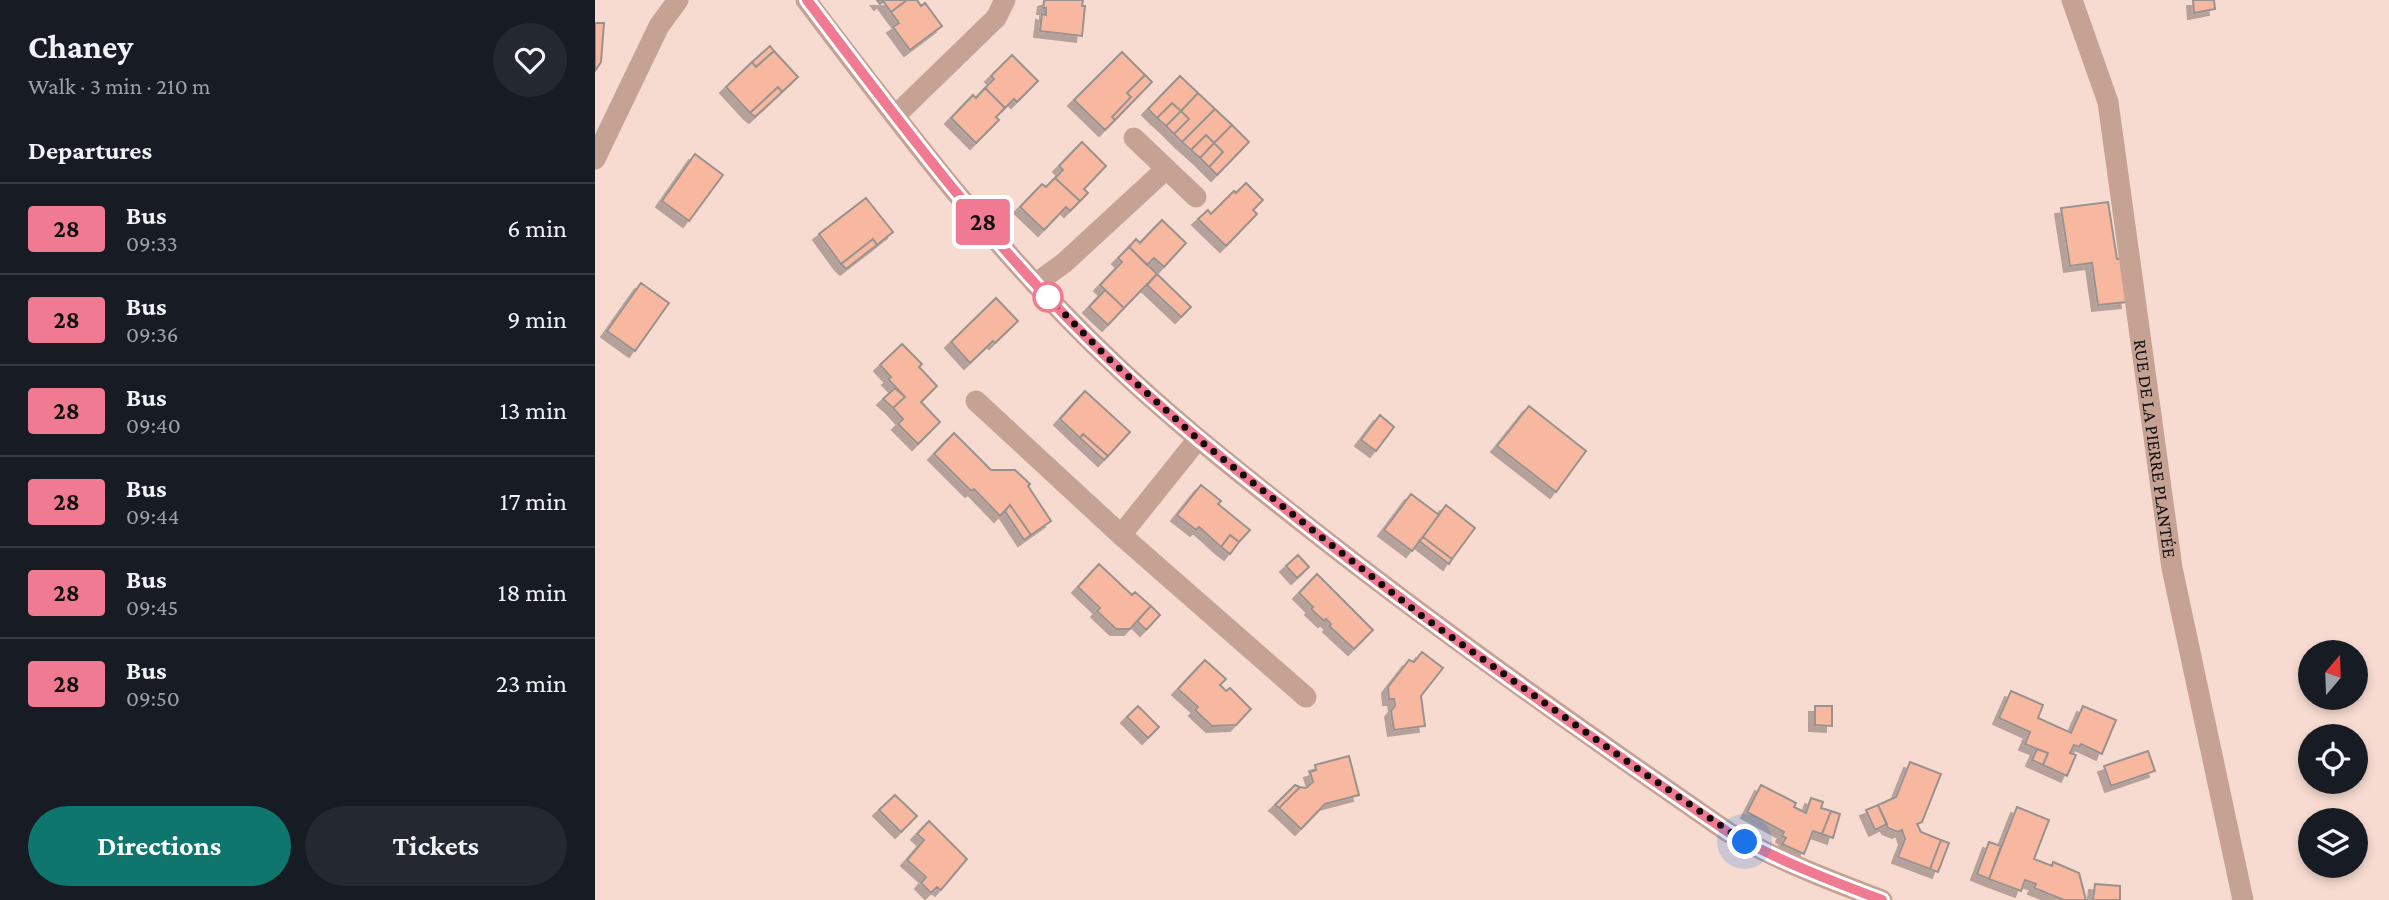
<!DOCTYPE html>
<html lang="en">
<head>
<meta charset="utf-8">
<style>
  body { margin:0; font-family:"Crimson Pro",serif; background:#242831; color:#f1f3f6; height:100vh; display:flex; flex-direction:column; font-size:26px; white-space:nowrap }
  * { box-sizing:border-box; margin:0 }
  p { font-size:23px; color:#9ea1a6 }
  .icon { flex:none; width:38px; height:38px; fill:none; stroke:currentColor; stroke-width:2; stroke-linecap:round; stroke-linejoin:round }
  .map { position:relative; flex:1; overflow:hidden }
  .details { display:flex; flex-direction:column; background:#171b24; width:595px }
  .details>* { flex:none }
  .badge { padding:0 14px; border-radius:5px; font-size:24px; line-height:46px }
  .needle { width:46px; rotate:19deg }
  .tools { position:absolute; left:1703px; top:640px; display:grid; gap:14px }
  .tools a { display:grid; place-items:center; width:70px; height:70px; border-radius:50%; background:#171b24; box-shadow:0 4px 10px #0003; font-size:35px }
  .you { position:absolute; width:35px; height:35px; margin:-18px; border:5px solid #fff; border-radius:50%; background:#1a73e8; box-shadow:0 0 0 10px #1a73e833 }
  .map>.badge { position:absolute; translate:-50% -50%; box-shadow:0 0 0 4px #fff }
  h2 { padding:0 28px; font-size:26px; line-height:63px }
  .round { display:grid; place-items:center; flex:none; width:74px; height:74px; border-radius:37px; background:#242831 }
  .overview { display:flex; align-items:center; justify-content:space-between; height:119px; padding:0 28px }
  h1 { font-size:33px; font-weight:700; line-height:52px }
  .button { display:flex; gap:14px; margin-top:auto; padding:14px 28px }
  .button a { flex:1; height:80px; border-radius:42px; background:#0f766e; color:#fff; font-size:28px; font-weight:700; line-height:80px; text-align:center }
  .button a+a { background:#242831; color:#f1f3f6 }
  ul { padding:0; list-style:none }
  li { display:flex; align-items:center; gap:21px; height:91px; padding:0 28px; border-top:2px solid #363941 }
  li div { flex:1 }
  li b { display:block; font-size:26px }
  li em { font-style:normal }
  li .badge { min-width:77px; font-weight:700; text-align:center }
  main { display:flex; flex:1; min-height:0 }
  .map>svg:first-child { display:block }
  .green { fill:#f7dbd0; fill-rule:evenodd }
  .building { fill:#f8b89f; stroke:#99928f; stroke-width:2; filter:url(#shadow) }
  .lines { fill:none; stroke-linecap:round; stroke-linejoin:round }
  .minor { stroke:#c5a294; stroke-width:21 }
  .line-casing { stroke:#fff; stroke-width:16 }
  .line { stroke:#ef7a91; stroke-width:10 }
  .walk { stroke:#110f0e; stroke-width:7; stroke-dasharray:0 12.6 }
  .stop-dot { fill:#fff; stroke:#ef7a91; stroke-width:3.5 }
  .labels { text-anchor:middle; dominant-baseline:central; stroke-width:7; stroke-linejoin:round; paint-order:stroke }
  .street-label { font-size:19px; fill:#110f0e; stroke:#fff }
</style>
</head>
<body>
<main>
<section class="details">
<div class="overview"><div><h1>Chaney</h1><p>Walk · 3 min · 210 m</p></div><a class="round"><svg class="icon" aria-label="heart" viewBox="0 0 24 24"><path d="M12 20l-8-8c-3-5 5-10 8-4 3-6 11-1 8 4z"/></svg></a></div>
<h2>Departures</h2>
<ul>
<li><span class="badge" style="background:#ef7a91;color:#111">28</span><div><b>Bus</b><p>09:33</p></div><em>6 min</em></li>
<li><span class="badge" style="background:#ef7a91;color:#111">28</span><div><b>Bus</b><p>09:36</p></div><em>9 min</em></li>
<li><span class="badge" style="background:#ef7a91;color:#111">28</span><div><b>Bus</b><p>09:40</p></div><em>13 min</em></li>
<li><span class="badge" style="background:#ef7a91;color:#111">28</span><div><b>Bus</b><p>09:44</p></div><em>17 min</em></li>
<li><span class="badge" style="background:#ef7a91;color:#111">28</span><div><b>Bus</b><p>09:45</p></div><em>18 min</em></li>
<li><span class="badge" style="background:#ef7a91;color:#111">28</span><div><b>Bus</b><p>09:50</p></div><em>23 min</em></li>
</ul>
<div class="button"><a>Directions</a><a>Tickets</a></div>
</section>
<div class="map">
<svg width="1794" height="900" viewBox="0 0 1794 900">
  <defs>
    <filter id="shadow"><feDropShadow dx="-6" dy="6" stdDeviation="0" flood-color="#0004"/></filter>
  </defs>
  <rect width="100%" height="100%" fill="#fff7f4"/>
  <!-- green -->
  <path class="green" d="M 0,0 L 1794,0 L 1794,900 L 0,900 ZM 1715,653 L 1760,653 L 1760,698 L 1715,698 ZM 1715,737 L 1760,737 L 1760,782 L 1715,782 ZM 1715,821 L 1760,821 L 1760,866 L 1715,866 Z"/>
  <!-- building -->
  <path class="building" d="M 282,0 L 312,0 L 296,12 L 288,1 L 285,4 Z
    M 312,0 L 322,0 L 326,6 L 330,3 L 347,26 L 315,50 L 298,27 L 304,23 L 296,12 Z
    M 451,0 L 488,0 L 487,6 L 490,6 L 487,36 L 445,31 L 447,14 L 451,15 L 451,8 L 448,8 L 449,1 Z
    M 1598,0 L 1619,0 L 1620,9 L 1599,13 Z
    M 0,23 L 9,23 L 6,62 L 0,71 Z
    M 175,46 L 179,51 L 161,67 L 157,62 Z
    M 179,51 L 203,77 L 187,92 L 183,87 L 155,113 L 131,87 L 157,62 L 161,67 Z
    M 527,52 L 550,75 L 532,93 L 536,97 L 517,117 L 520,120 L 510,130 L 479,100 Z
    M 417,55 L 443,81 L 422,102 L 419,99 L 410,108 L 390,88 L 399,79 L 396,76 Z
    M 550,75 L 557,82 L 520,120 L 517,117 L 536,97 L 532,93 Z
    M 585,76 L 603,93 L 586,111 L 577,103 L 562,118 L 553,109 Z
    M 183,87 L 187,92 L 160,117 L 155,113 Z
    M 390,88 L 410,108 L 401,117 L 404,120 L 381,143 L 356,118 L 378,95 L 381,98 Z
    M 603,93 L 620,109 L 587,142 L 579,134 L 594,119 L 586,111 Z
    M 577,103 L 586,111 L 571,126 L 562,118 Z
    M 620,109 L 637,125 L 619,143 L 611,135 L 596,150 L 587,142 Z
    M 586,111 L 594,119 L 579,134 L 571,126 Z
    M 637,125 L 654,142 L 622,175 L 614,167 L 628,152 L 619,143 Z
    M 611,135 L 619,143 L 605,158 L 596,150 Z
    M 487,142 L 511,166 L 489,189 L 493,193 L 485,201 L 460,178 L 468,170 L 464,166 Z
    M 619,143 L 628,152 L 614,167 L 605,158 Z
    M 100,154 L 128,175 L 94,221 L 67,201 Z
    M 460,178 L 485,201 L 475,211 L 471,207 L 449,230 L 425,207 L 447,184 L 451,187 Z
    M 651,183 L 668,200 L 658,210 L 662,214 L 631,246 L 603,219 L 613,210 L 616,214 L 639,191 L 641,193 Z
    M 271,198 L 298,232 L 282,245 L 278,239 L 246,264 L 224,234 Z
    M 1513,202 L 1522,259 L 1526,259 L 1532,302 L 1503,305 L 1497,263 L 1475,266 L 1466,208 Z
    M 567,220 L 591,243 L 569,267 L 559,258 L 552,265 L 534,247 L 541,239 L 545,243 Z
    M 278,239 L 282,245 L 251,269 L 246,264 Z
    M 534,247 L 562,274 L 529,308 L 505,285 L 527,262 L 523,258 Z
    M 562,274 L 596,307 L 586,317 L 552,285 Z
    M 46,283 L 74,303 L 40,351 L 12,331 Z
    M 510,290 L 529,308 L 513,325 L 494,307 Z
    M 401,298 L 423,321 L 400,343 L 398,341 L 375,363 L 356,342 Z
    M 307,344 L 327,364 L 324,367 L 342,386 L 326,402 L 345,422 L 323,444 L 303,424 L 308,419 L 298,408 L 310,397 L 293,379 L 296,377 L 285,365 Z
    M 300,388 L 310,397 L 298,408 L 288,399 Z
    M 490,391 L 535,432 L 513,456 L 488,434 L 485,438 L 465,419 Z
    M 934,406 L 991,451 L 961,492 L 902,446 Z
    M 785,415 L 799,427 L 781,451 L 766,440 Z
    M 359,433 L 396,470 L 420,470 L 435,484 L 433,486 L 456,521 L 436,535 L 415,505 L 405,516 L 379,489 L 376,491 L 339,454 Z
    M 488,434 L 513,456 L 509,460 L 485,438 Z
    M 606,485 L 626,501 L 623,504 L 655,530 L 644,542 L 635,535 L 626,547 L 604,527 L 601,530 L 582,515 Z
    M 816,494 L 844,515 L 817,551 L 789,530 Z
    M 415,505 L 436,535 L 429,540 L 410,511 Z
    M 851,505 L 880,528 L 857,559 L 828,537 Z
    M 635,535 L 644,542 L 635,554 L 626,547 Z
    M 828,537 L 857,559 L 854,564 L 824,541 Z
    M 703,555 L 714,567 L 702,578 L 691,566 Z
    M 504,564 L 537,595 L 540,592 L 556,606 L 535,629 L 521,629 L 502,611 L 505,608 L 483,587 Z
    M 722,574 L 778,630 L 759,649 L 734,626 L 736,624 L 731,619 L 729,621 L 716,609 L 718,607 L 704,593 Z
    M 556,606 L 565,615 L 551,630 L 542,621 Z
    M 827,652 L 848,668 L 826,696 L 830,726 L 799,730 L 796,711 L 800,706 L 799,699 L 794,699 L 793,687 L 814,660 L 819,662 Z
    M 610,660 L 631,679 L 625,685 L 631,691 L 635,688 L 656,709 L 641,725 L 617,726 L 600,710 L 603,707 L 583,689 Z
    M 1416,691 L 1448,705 L 1443,718 L 1476,733 L 1488,706 L 1521,720 L 1507,754 L 1486,744 L 1484,747 L 1479,745 L 1475,753 L 1481,755 L 1472,776 L 1448,765 L 1453,753 L 1430,744 L 1435,732 L 1404,718 Z
    M 543,706 L 564,727 L 553,738 L 532,717 Z
    M 1220,706 L 1237,706 L 1237,726 L 1220,725 Z
    M 1442,749 L 1453,753 L 1448,765 L 1437,760 Z
    M 1553,751 L 1560,771 L 1516,786 L 1509,766 Z
    M 754,756 L 764,795 L 730,804 L 706,829 L 684,808 L 705,787 L 711,788 L 718,782 L 715,772 L 721,770 L 720,765 Z
    M 1315,762 L 1346,774 L 1327,822 L 1322,824 L 1326,832 L 1346,840 L 1335,869 L 1303,857 L 1310,839 L 1307,830 L 1303,832 L 1293,828 L 1283,805 L 1301,797 Z
    M 700,785 L 705,787 L 684,808 L 680,805 Z
    M 1166,785 L 1201,803 L 1199,807 L 1211,813 L 1216,798 L 1228,802 L 1226,808 L 1236,811 L 1227,834 L 1218,831 L 1209,854 L 1187,844 L 1191,838 L 1187,836 L 1189,832 L 1152,812 Z
    M 300,795 L 322,816 L 306,832 L 284,810 Z
    M 1283,805 L 1292,824 L 1280,830 L 1271,810 Z
    M 1422,807 L 1454,820 L 1439,859 L 1457,866 L 1458,862 L 1484,873 L 1491,900 L 1469,900 L 1439,888 L 1441,884 L 1430,880 L 1426,891 L 1394,879 Z
    M 1236,811 L 1245,814 L 1238,838 L 1227,834 Z
    M 334,821 L 372,859 L 346,890 L 342,887 L 336,893 L 326,883 L 331,877 L 312,860 L 329,840 L 322,834 Z
    M 1346,840 L 1354,843 L 1343,872 L 1335,869 Z
    M 1394,842 L 1406,846 L 1394,879 L 1382,874 Z
    M 1500,884 L 1525,886 L 1525,900 L 1498,900 Z"/>
  <g class="lines">
    <!-- minor -->
    <g class="minor">
      <path d="M 211,0 C 306,125 401,252 515,360 C 583,425 657,483 731,541 C 862,643 997,738 1133,832 C 1182,860 1234,880 1287,900"/>
      <path id="s1" d="M 1477,0 L 1513,102 L 1577,568 L 1648,900"/>
      <path d="M 300,116 L 401,18 L 410,0"/>
      <path d="M 539,138 L 601,197"/>
      <path d="M 0,159 L 64,26 L 83,0"/>
      <path d="M 440,284 L 469,263 L 571,169"/>
      <path d="M 381,401 L 526,535 L 711,697"/>
      <path d="M 526,535 L 603,439"/>
    </g>
  </g>
  <g class="lines">
    <!-- line casing -->
    <g class="line-casing">
      <path id="line" d="M 212,0 C 306,124 401,252 515,360 C 572,415 634,464 697,514 C 837,626 985,730 1133,832 C 1182,860 1234,880 1287,900"/>
    </g>
    <!-- line -->
    <use href="#line" class="line"/>
    <!-- walk -->
    <path class="walk" d="M 453,297 L 514,359 L 603,439 L 715,528 L 827,616 L 1040,767 L 1150,842"/>
  </g>
  <!-- markers -->
  <circle class="stop-dot" cx="453" cy="297" r="14"/>
  <g class="labels">
    <!-- street labels -->
    <g class="street-label">
      <text stroke="none"><textPath href="#s1" startOffset="458">RUE DE LA PIERRE PLANTÉE</textPath></text>
    </g>
  </g>
</svg>
<div class="tools">
<a><svg class="needle" viewBox="-14 -14 28 28"><path d="M0-13l5 13h-10z" fill="#e53935"/><path d="M0 13l5-13h-10z" fill="#9ea1a6"/></svg></a>
<a><svg class="icon" aria-label="locate" viewBox="0 0 24 24"><circle cx="12" cy="12" r="6"/><path d="M12 2v4M12 18v4M2 12h4M18 12h4"/></svg></a>
<a><svg class="icon" aria-label="layers" viewBox="0 0 24 24"><path d="M12 4l9 5-9 5-9-5zM3 14l9 5 9-5"/></svg></a>
</div>
<div class="you" style="left:1150px;top:842px"></div>
<b class="badge" style="left:388px;top:222px;background:#ef7a91;color:#111">28</b>
</div>
</main>
</body>
</html>
